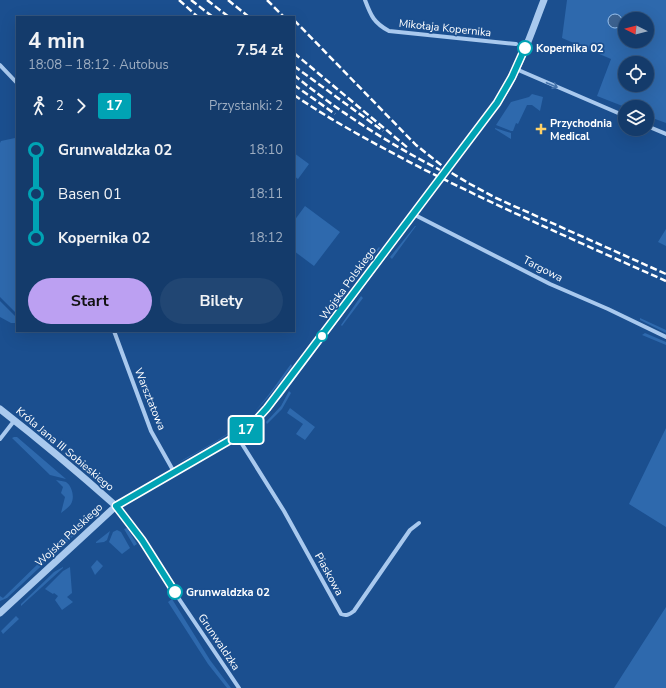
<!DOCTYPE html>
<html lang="pl">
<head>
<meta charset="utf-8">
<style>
  body { margin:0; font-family:"Nunito Sans",sans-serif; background:#214673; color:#f1f3f6; height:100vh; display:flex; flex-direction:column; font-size:15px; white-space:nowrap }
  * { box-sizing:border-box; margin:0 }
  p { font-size:13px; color:#9dadc1 }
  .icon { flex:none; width:22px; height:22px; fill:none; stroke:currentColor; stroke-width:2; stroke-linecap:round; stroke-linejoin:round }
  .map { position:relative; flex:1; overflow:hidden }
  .side { position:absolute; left:16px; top:16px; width:279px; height:316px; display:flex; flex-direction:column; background:#143b6b; border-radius:0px; box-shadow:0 4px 16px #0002,0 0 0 1px #33557e }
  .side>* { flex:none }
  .badge { padding:0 8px; border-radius:3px; font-size:14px; line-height:26px }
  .needle { width:26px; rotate:276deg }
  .fabs { position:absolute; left:618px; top:12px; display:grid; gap:8px }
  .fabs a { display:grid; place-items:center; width:36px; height:36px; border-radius:50%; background:#143b6b; box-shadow:0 4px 16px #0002,0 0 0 1px #33557e; font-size:20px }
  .map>.badge { position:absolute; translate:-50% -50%; box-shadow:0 0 0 2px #fff }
  .legs { display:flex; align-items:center; gap:6px; height:44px; padding:0 12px; font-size:13px }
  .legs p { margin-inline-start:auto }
  .overview { display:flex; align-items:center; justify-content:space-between; height:68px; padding:0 12px }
  h1 { font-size:22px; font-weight:700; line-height:30px }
  .cta { display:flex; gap:8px; margin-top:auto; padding:8px 12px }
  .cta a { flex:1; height:46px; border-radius:24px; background:#bca0f2; color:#111; font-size:16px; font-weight:700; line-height:46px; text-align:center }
  .cta a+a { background:#214673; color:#f1f3f6 }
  ul { padding:0 12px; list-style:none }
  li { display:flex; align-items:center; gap:14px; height:44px; font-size:15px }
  li i { display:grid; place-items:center; width:6px; height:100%; margin:0 5px; background:currentColor }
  li i::after { content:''; width:10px; height:10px; margin:-5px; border:3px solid; border-radius:50%; background:#143b6b }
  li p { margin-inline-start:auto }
  li:first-child i { background:linear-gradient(#0000 50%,currentColor 0) }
  li:last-child i { background:linear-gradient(currentColor 50%,#0000 0) }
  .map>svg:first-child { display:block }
  .green { fill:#2e69ad; fill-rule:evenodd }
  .water { fill:#3c6290; stroke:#9cc4f0 }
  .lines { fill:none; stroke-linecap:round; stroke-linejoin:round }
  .minor { stroke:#a9c9ee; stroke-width:4 }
  .tertiary { stroke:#a9c9ee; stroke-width:7 }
  .rail { stroke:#fff; stroke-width:2.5; stroke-dasharray:7 3; stroke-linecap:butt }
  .tertiary-bridge { stroke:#a9c9ee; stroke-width:7 }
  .oneway { stroke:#4674ac }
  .line-1-casing { stroke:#fff; stroke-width:9 }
  .line-1 { stroke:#00a3b4; stroke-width:6 }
  .stop-1-dot { fill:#fff; stroke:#00a3b4; stroke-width:2 }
  .poi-dot { fill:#ffd166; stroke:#1b4f8f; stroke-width:1.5 }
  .labels { text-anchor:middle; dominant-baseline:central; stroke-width:3.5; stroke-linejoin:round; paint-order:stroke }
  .street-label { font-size:11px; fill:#fff; stroke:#1b4f8f }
  .stop-label { font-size:11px; font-weight:bold; fill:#fff; stroke:#1b4f8f; text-anchor:start }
  .poi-label { font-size:11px; font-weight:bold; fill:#fff; stroke:#1b4f8f; text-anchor:start }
</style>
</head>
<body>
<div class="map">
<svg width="666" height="688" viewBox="0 0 666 688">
  <rect width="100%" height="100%" fill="#1b4f8f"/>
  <!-- green -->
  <path class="green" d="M 567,0 L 666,0 L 666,123 L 647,116 L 647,107 L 625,107 L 597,96 L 611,59 L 562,38 ZM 625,19 L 647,19 L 647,41 L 625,41 ZM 625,63 L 647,63 L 647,85 L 625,85 Z
    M 532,94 L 543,97 L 540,111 L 532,105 L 527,105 L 518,124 L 516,123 L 513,131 L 511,131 L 496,125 L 511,102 L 529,97 Z
    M 495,128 L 511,133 L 511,139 L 495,129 Z
    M 15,138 L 17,140 L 17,314 L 0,297 L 0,143 L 1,141 Z
    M 294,153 L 309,164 L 298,179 L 294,176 Z
    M 305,206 L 340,232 L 314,266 L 294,251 L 294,221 Z
    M 415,226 L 416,226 L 392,259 L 390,257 Z
    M 666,229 L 666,246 L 658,242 Z
    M 379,247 L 380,248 L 355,281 L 353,279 Z
    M 361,296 L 363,298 L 342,326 L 341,325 Z
    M 0,301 L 17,318 L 17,323 L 11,323 L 0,317 Z
    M 640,318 L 666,330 L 666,333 L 640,320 Z
    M 645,333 L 666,342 L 666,345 L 642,335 Z
    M 291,364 L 292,366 C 265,404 240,431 198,452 C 192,455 185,460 179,462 C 204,448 230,435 251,415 C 265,402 279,380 291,364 Z
    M 289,391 L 291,393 L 282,409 L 267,424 L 266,422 L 281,406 Z
    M 290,408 L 315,427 L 305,440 L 296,434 L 303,424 L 287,413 Z
    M 666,428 L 666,527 L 629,504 Z
    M 14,437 L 17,437 L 66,479 L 50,475 L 12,438 Z
    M 68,451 L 101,477 L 99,480 L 66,454 Z
    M 56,480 C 59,481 64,481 66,482 C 72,486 75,497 71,504 C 69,507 65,510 61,513 L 65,497 L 61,493 L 63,487 Z
    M 83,520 L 87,523 L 21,585 L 7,598 L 0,601 L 0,596 L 3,598 Z
    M 127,528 L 137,544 L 134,546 L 124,529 Z
    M 117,530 L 121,532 L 130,548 L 122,554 L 109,542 L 113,532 Z
    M 110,531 L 107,540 L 104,542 L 96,543 L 96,542 Z
    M 97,560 L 103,566 L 95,575 L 91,567 Z
    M 63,567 L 63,568 L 21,606 L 21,604 L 54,572 Z
    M 70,567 L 72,593 L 67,597 L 73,602 L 62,610 L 55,600 L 58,596 L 54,593 L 53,594 L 45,589 L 63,571 Z
    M 172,599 L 210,660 L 231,688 L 227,688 L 208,664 L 168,602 Z
    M 666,607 L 666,688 L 614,688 Z
    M 16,616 L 19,619 L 3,634 L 1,631 Z
    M 216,632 L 233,659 L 228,655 L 214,634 Z"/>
  <!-- water -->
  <path class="water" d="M608 21a7 7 0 1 1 14 0a7 7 0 1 1-14 0Z"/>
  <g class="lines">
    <!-- minor -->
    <path class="minor" d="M 365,0 C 371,16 374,23 389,31 L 516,44
      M 0,65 L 17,83
      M 516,69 L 625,116
      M 647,126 L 666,134
      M 413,214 L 550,284 L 608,309 L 666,337
      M 114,331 L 151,431 L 174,472
      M 237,436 L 284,511 L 341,614 C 346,616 349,615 354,611 L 410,530 L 419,523
      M 0,439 L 14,421
      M 116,506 L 142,540 L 171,587 L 239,688"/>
    <!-- tertiary -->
    <path class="tertiary" d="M 461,151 C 477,130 494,109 508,86 C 523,59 533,28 544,0
      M 0,409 C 40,440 79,473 116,506
      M 0,613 L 116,506 L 237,436 C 254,424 267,409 280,393 L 422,203"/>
    <!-- rail -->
    <path class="rail" d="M 179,0 L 198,17
      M 191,0 L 213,17
      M 207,0 L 229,17
      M 228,0 L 249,17
      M 267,0 L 284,17
      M 294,20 L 416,145 L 450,172 L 470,184 L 496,198 L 666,274
      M 294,53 L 408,148
      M 294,66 L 383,131
      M 294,75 C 339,112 388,143 440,170
      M 294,85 L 335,114
      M 294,95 C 335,123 379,146 423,169 C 503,209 585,245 666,281"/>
    <!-- tertiary-bridge -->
    <path class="tertiary-bridge" d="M 422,203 L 461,151"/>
  </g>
  <!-- one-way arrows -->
  <defs><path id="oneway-shaft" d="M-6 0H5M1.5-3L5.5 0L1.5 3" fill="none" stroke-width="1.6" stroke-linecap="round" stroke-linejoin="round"/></defs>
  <use class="oneway" href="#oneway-shaft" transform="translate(552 85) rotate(23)"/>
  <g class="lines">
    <!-- line-1 casing -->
    <g class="line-1-casing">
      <path id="line-1" d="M 175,592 L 142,540 L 116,506 L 237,436 L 248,429 L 267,408 L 497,103 L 512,77 L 525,48"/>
    </g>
    <!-- line-1 -->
    <use href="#line-1" class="line-1"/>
  </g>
  <!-- markers -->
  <g class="stop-1-dot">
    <circle cx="525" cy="48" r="7"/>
    <circle cx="322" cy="336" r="5"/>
    <circle cx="175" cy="592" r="7"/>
  </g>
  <path class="poi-dot" d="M539 123h4v4h4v4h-4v4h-4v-4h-4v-4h4z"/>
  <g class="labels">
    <!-- street labels -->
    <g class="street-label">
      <text transform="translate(445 28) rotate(6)">Mikołaja Kopernika</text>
      <text transform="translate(543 269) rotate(27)">Targowa</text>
      <text transform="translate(348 283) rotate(-54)">Wojska Polskiego</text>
      <text transform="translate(150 399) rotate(68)">Warsztatowa</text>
      <text transform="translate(65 449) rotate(40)">Króla Jana III Sobieskiego</text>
      <text transform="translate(69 535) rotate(-43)">Wojska Polskiego</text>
      <text transform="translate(329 574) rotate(61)">Piaskowa</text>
      <text transform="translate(219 642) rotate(56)">Grunwaldzka</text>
    </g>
    <!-- stop labels -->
    <g class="stop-label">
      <text x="536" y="48">Kopernika 02</text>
      <text x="186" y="592">Grunwaldzka 02</text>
    </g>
    <!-- poi labels -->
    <g class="poi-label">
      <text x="550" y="123">Przychodnia<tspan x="550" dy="13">Medical</tspan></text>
    </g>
  </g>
</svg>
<div class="fabs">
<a><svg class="needle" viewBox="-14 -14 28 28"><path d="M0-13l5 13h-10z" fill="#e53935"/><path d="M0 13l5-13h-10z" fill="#9dadc1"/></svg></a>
<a><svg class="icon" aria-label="locate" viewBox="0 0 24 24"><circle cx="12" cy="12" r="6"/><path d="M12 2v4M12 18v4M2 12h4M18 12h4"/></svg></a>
<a><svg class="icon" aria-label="layers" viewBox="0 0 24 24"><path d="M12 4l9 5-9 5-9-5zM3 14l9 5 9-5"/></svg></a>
</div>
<b class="badge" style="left:246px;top:430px;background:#00a3b4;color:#fff">17</b>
<section class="side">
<div class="overview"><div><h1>4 min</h1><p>18:08 – 18:12 · Autobus</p></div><b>7.54 zł</b></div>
<div class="legs"><svg class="icon" aria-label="walk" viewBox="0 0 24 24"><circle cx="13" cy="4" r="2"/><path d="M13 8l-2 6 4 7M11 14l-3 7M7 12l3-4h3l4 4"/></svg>2<svg class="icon" aria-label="forward" viewBox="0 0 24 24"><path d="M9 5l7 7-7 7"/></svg><b class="badge" style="background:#00a3b4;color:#fff">17</b><p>Przystanki: 2</p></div>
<ul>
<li><i style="color:#00a3b4"></i><b>Grunwaldzka 02</b><p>18:10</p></li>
<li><i style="color:#00a3b4"></i><span>Basen 01</span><p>18:11</p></li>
<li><i style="color:#00a3b4"></i><b>Kopernika 02</b><p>18:12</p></li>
</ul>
<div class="cta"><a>Start</a><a>Bilety</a></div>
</section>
</div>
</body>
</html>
